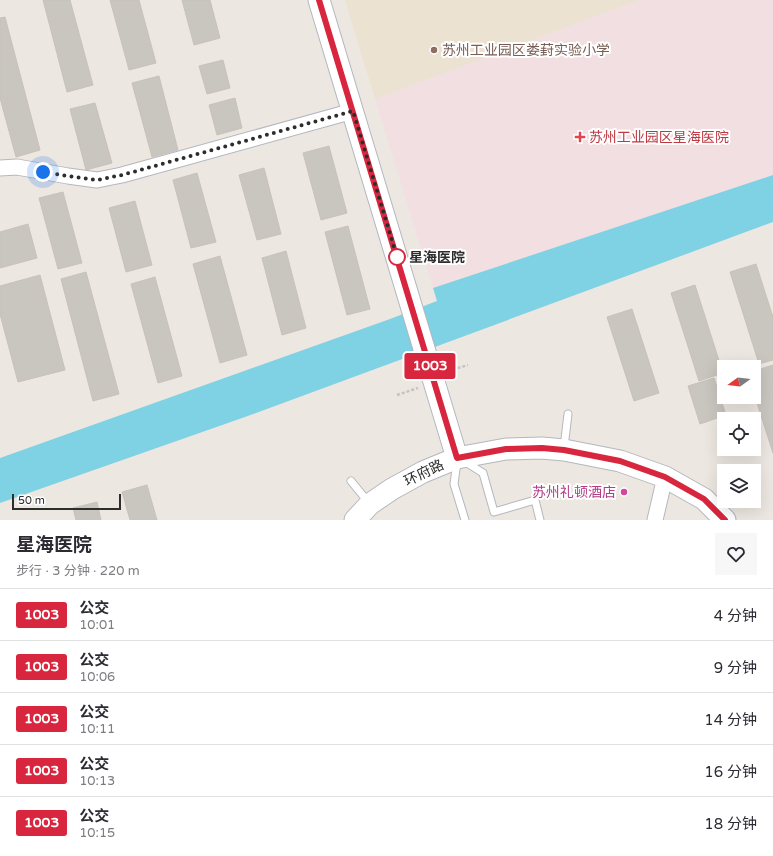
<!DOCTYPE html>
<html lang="zh">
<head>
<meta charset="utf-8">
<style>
  body { margin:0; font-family:"Varela Round","Noto Sans SC",sans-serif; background:#f7f7f7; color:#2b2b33; height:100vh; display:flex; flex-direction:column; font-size:15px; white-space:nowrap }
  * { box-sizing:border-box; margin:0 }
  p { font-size:13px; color:#7c7c81 }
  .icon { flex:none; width:22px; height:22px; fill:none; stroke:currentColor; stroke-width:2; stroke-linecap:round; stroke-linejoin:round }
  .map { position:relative; height:520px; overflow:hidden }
  .details { display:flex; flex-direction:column; background:#fff; flex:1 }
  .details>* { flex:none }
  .badge { padding:0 8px; border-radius:3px; font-size:14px; line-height:26px }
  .needle { width:26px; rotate:255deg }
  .tools { position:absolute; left:717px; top:360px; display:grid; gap:8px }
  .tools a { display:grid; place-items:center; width:44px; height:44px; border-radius:0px; background:#fff; box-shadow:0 4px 16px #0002; font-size:20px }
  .scale { position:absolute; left:12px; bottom:10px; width:109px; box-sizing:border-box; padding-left:4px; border:2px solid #2d2d2d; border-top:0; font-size:11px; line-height:14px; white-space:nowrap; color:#2d2d2d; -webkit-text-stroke:3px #fff; paint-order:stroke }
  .you { position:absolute; width:20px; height:20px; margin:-10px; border:3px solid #fff; border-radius:50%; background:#1a73e8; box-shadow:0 0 0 6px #1a73e833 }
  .map>.badge { position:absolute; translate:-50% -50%; box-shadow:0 0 0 2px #fff }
  .round { display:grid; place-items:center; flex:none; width:42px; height:42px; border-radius:0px; background:#f7f7f7 }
  .headline { display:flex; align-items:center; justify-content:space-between; height:68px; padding:0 16px }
  h1 { font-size:19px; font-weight:700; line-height:30px }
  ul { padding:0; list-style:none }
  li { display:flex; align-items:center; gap:12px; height:52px; padding:0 16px; border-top:1px solid #e1e1e2 }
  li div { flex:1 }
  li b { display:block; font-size:15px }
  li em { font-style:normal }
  li .badge { min-width:44px; font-weight:700; text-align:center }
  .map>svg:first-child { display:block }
  .education { fill:#ece2d2 }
  .medical { fill:#f2dfe2 }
  .water { fill:#7fd1e4 }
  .building { fill:#c9c5bf; stroke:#c8c2ba }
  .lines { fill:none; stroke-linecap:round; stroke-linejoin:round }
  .lane-casing { stroke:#b4b7bf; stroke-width:9 }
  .street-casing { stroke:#b4b7bf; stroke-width:17 }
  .secondary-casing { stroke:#b4b7bf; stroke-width:23 }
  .path { stroke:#c4c4c4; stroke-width:2.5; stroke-dasharray:3 2; stroke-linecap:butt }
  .lane { stroke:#fff; stroke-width:7 }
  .street { stroke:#fff; stroke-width:15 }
  .secondary { stroke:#fff; stroke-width:21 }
  .line-casing { stroke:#fff; stroke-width:9 }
  .line { stroke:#d7263d; stroke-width:6 }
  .walk { stroke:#2d2d2d; stroke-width:4; stroke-dasharray:0 7.2 }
  .education-dot { fill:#8d6e63; stroke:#fff; stroke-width:1.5 }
  .health-dot { fill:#e0444e; stroke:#fff; stroke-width:1.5 }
  .stop-dot { fill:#fff; stroke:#d7263d; stroke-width:2 }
  .hotel-dot { fill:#d1479c; stroke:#fff; stroke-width:1.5 }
  .labels { text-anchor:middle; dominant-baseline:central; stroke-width:4; stroke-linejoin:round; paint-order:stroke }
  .education-label { font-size:14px; fill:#785e54; stroke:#fff; text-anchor:start }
  .health-label { font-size:14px; fill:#be3a42; stroke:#fff; text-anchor:start }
  .stop-label { font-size:14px; font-weight:bold; fill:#2d2d2d; stroke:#fff; text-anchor:start }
  .street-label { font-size:14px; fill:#2d2d2d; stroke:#fff }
  .hotel-label { font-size:14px; fill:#b23c85; stroke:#fff; text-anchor:end }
</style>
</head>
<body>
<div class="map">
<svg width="773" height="520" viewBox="0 0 773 520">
  <rect width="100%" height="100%" fill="#ede7e1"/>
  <!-- education -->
  <path class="education" d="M 345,0 L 639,0 L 375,99 Z"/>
  <!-- medical -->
  <path class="medical" d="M 639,0 L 773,0 L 773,175 L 433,288 L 375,99 Z"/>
  <!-- water -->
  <path class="water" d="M 773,175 L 773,222 L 245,417 L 0,503 L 0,458 L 390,319 L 437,301 L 433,288 Z"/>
  <!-- building -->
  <path class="building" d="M 43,0 L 70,0 L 93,85 L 67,92 Z
    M 110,0 L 139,0 L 156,63 L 129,70 Z
    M 182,0 L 210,0 L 220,38 L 194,45 Z
    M 5,17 L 40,150 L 16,157 L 0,98 L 0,18 Z
    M 223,60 L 230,88 L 207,94 L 199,66 Z
    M 159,76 L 178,150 L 152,157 L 132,83 Z
    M 235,98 L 242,128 L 217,135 L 209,105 Z
    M 95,103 L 112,163 L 86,170 L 70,109 Z
    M 329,146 L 347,213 L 321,220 L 303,153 Z
    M 264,168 L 281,234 L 257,240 L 239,175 Z
    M 197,173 L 216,242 L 191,248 L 173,180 Z
    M 63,192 L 82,263 L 58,269 L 39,198 Z
    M 135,201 L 152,265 L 126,272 L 109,208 Z
    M 28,224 L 37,258 L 0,268 L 0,232 Z
    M 348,226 L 370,309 L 347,315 L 325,232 Z
    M 286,251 L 306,328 L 282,335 L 262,258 Z
    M 220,256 L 247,355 L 220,363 L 193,264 Z
    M 756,264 L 773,317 L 773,360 L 759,364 L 730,272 Z
    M 86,272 L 119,394 L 93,401 L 61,279 Z
    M 40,275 L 65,370 L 18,382 L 0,314 L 0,286 Z
    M 155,277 L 182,376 L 158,383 L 131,284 Z
    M 695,285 L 723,373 L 699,381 L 671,293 Z
    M 632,309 L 659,393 L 634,401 L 607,317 Z
    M 773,365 L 773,453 L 754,394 L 754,371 Z
    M 714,378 L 726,415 L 700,424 L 688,386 Z
    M 147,485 L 157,520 L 130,520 L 122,492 Z
    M 97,502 L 101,520 L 76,520 L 73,508 Z"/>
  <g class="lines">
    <!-- lane casing -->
    <g class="lane-casing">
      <path id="lane" d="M 564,447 L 568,414
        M 464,461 L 483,473 L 494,512 L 535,500 L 540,520
        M 457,462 L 454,484 L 465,520
        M 351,481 L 369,503"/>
    </g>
    <!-- street casing -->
    <g class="street-casing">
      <path id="street" d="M 0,168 L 17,167 L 68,176 L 97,180 L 122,175 L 353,111
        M 655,520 L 665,477"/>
    </g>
    <!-- secondary casing -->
    <g class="secondary-casing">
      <path id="secondary" d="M 319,0 L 457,458
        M 355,520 L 370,504 L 392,489 L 423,472 L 457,458 L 506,449 L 542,448 L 564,450 L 620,461 L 665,477 L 704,499 L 725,520"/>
    </g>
    <!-- path -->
    <path class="path" d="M 448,371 L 468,365
      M 397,395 L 418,388"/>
    <!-- lane -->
    <use href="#lane" class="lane"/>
    <!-- street -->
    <use href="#street" class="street"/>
    <!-- secondary -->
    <use href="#secondary" class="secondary"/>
  </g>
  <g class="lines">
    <!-- line casing -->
    <g class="line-casing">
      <path id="line" d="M 319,0 L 457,458 L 506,449 L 542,448 L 564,450 L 620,461 L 665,477 L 704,499 L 725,520"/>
    </g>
    <!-- line -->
    <use href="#line" class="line"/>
    <!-- walk -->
    <path class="walk" d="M 43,172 L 68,176 L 97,180 L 122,175 L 353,111 L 397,257"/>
  </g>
  <!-- markers -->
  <circle class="education-dot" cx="434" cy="50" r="4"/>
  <path class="health-dot" d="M578 131h4v4h4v4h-4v4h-4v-4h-4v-4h4z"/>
  <circle class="stop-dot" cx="397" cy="257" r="8"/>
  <circle class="hotel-dot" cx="624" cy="492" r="4"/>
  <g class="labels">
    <!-- education labels -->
    <g class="education-label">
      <text x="442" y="50">苏州工业园区娄葑实验小学</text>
    </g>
    <!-- health labels -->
    <g class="health-label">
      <text x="589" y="137">苏州工业园区星海医院</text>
    </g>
    <!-- stop labels -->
    <g class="stop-label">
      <text x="409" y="257">星海医院</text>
    </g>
    <!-- street labels -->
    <g class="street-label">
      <text transform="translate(424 473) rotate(-26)">环府路</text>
    </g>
    <!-- hotel labels -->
    <g class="hotel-label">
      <text x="616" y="492">苏州礼顿酒店</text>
    </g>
  </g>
</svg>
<div class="tools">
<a><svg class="needle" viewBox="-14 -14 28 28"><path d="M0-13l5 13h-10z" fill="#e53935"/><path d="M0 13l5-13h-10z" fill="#7c7c81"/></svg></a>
<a><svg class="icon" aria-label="locate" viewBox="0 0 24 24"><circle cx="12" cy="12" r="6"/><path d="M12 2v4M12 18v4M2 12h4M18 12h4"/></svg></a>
<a><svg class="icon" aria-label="layers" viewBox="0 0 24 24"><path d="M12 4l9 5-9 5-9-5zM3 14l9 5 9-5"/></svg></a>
</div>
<div class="scale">50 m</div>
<div class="you" style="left:43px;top:172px"></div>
<b class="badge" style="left:430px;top:366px;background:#d7263d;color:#fff">1003</b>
</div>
<section class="details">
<div class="headline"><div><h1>星海医院</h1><p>步行 · 3 分钟 · 220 m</p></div><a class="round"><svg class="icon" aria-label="heart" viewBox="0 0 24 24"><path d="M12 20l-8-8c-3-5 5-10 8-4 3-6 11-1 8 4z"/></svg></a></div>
<ul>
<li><span class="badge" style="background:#d7263d;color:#fff">1003</span><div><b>公交</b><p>10:01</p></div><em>4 分钟</em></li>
<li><span class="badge" style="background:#d7263d;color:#fff">1003</span><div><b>公交</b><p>10:06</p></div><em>9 分钟</em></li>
<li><span class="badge" style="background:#d7263d;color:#fff">1003</span><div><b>公交</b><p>10:11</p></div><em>14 分钟</em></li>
<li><span class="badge" style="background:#d7263d;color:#fff">1003</span><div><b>公交</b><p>10:13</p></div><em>16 分钟</em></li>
<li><span class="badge" style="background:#d7263d;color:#fff">1003</span><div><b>公交</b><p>10:15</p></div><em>18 分钟</em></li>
</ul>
</section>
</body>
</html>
